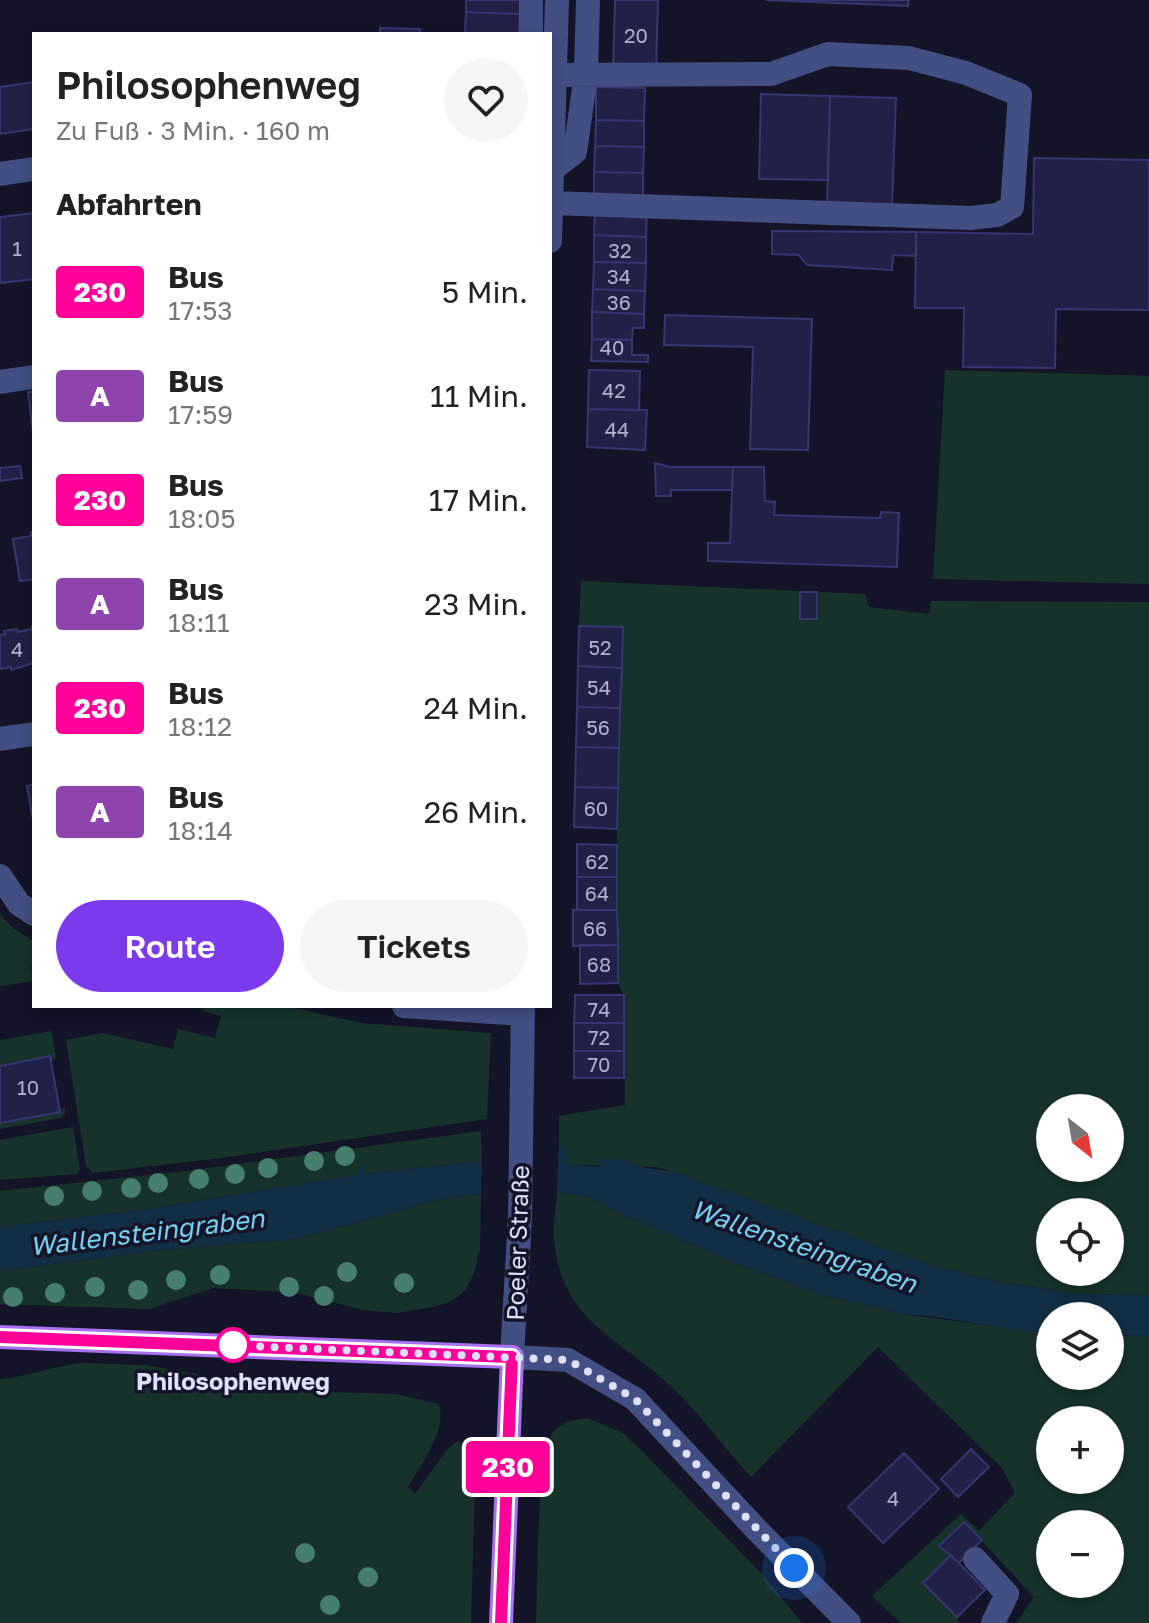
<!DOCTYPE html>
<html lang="de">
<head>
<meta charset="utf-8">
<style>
  body { margin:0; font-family:"Golos Text",sans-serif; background:#f6f6f6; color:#222; height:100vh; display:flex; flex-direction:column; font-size:30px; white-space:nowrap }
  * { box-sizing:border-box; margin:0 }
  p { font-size:26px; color:#767676 }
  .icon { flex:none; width:44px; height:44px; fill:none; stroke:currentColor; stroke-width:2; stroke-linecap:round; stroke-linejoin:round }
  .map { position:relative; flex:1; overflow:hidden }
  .panel { position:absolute; left:32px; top:32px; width:520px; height:976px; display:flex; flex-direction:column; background:#fff; border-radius:0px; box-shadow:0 4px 12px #0003 }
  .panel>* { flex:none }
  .badge { padding:0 16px; border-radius:6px; font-size:28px; line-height:52px }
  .needle { width:52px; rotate:149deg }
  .controls { position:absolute; left:1036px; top:1094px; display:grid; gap:16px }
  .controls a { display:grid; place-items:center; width:88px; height:88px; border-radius:50%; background:#fff; box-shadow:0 4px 12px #0003; font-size:40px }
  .you { position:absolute; width:40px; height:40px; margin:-20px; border:6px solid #fff; border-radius:50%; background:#1a73e8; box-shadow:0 0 0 12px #1a73e833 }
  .map>.badge { position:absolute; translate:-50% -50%; box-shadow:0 0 0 4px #fff }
  h2 { padding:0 24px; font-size:30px; line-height:72px }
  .round { display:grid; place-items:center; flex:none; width:84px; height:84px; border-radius:42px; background:#f6f6f6 }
  .overview { display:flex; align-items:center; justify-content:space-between; height:136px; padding:0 24px }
  h1 { font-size:38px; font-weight:600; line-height:60px }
  .action { display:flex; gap:16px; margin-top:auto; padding:16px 24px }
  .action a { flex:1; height:92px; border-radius:48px; background:#7c3aed; color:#fff; font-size:32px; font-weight:600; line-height:92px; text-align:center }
  .action a+a { background:#f6f6f6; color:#222 }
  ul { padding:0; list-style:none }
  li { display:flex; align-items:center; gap:24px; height:104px; padding:0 24px }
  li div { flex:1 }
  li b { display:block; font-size:30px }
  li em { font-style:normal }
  li .badge { min-width:88px; font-weight:700; text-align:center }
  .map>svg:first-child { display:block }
  .green { fill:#17322b; fill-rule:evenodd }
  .water { fill:#112e44 }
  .building { fill:#212147; stroke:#363671; stroke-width:2 }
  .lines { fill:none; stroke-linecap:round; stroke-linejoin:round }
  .minor { stroke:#434e82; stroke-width:24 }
  .major { stroke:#a670f0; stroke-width:24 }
  .tree { fill:#467f6e }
  .line-casing { stroke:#fff; stroke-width:18 }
  .line { stroke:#f09; stroke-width:12 }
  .walk { stroke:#dee1fc; stroke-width:8; stroke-dasharray:0 14.4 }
  .stop-dot { fill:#fff; stroke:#f09; stroke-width:4 }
  .labels { text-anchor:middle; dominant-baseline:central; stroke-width:7; stroke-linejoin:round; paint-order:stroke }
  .number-label { font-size:20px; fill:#afb1cf }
  .street-label { font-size:24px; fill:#dee1fc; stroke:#131428 }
  .stop-label { font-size:24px; font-weight:bold; fill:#dee1fc; stroke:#131428 }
  .water-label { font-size:26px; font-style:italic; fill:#76d1f1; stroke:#131428 }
</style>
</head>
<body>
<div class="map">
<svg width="1149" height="1623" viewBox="0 0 1149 1623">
  <rect width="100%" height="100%" fill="#131428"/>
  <!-- green -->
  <path class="green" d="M 945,370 L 1149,376 L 1149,584 L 933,579 Z
    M 581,581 L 865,594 L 869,607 L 929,614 L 931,601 L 1149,602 L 1149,1295 L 1074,1294 L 994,1281 L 927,1264 L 674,1172 L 655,1167 L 570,1165 L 559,1141 L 559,1116 L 625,1105 L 624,996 L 618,983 L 617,829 L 623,628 L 579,626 ZM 1050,1108 L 1110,1108 L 1110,1168 L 1050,1168 ZM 1050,1212 L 1110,1212 L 1110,1272 L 1050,1272 Z
    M 0,914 L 12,927 L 34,942 L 31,971 L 34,972 L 34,981 L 0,986 Z
    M 204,1006 L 284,1006 L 361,1023 L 491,1033 L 487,1119 L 222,1158 L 93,1173 L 86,1166 L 66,1040 L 103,1033 L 173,1049 L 178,1029 L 215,1038 L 221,1016 L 202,1011 Z
    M 52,1031 L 56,1059 L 51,1060 L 49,1056 L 0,1066 L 0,1040 Z
    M 65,1108 L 65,1114 L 60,1118 L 0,1129 L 0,1123 L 59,1112 L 60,1109 Z
    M 73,1127 L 80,1169 L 77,1174 L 0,1180 L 0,1140 Z
    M 481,1131 L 482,1161 L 366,1174 L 363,1165 L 357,1167 L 359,1175 L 142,1210 L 0,1227 L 0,1191 L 194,1170 Z
    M 557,1191 L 589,1197 L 624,1215 L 750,1269 L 830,1297 L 909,1315 L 1050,1333 L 1050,1376 L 1110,1376 L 1110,1335 L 1149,1336 L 1149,1623 L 1016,1623 L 1034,1597 L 964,1522 L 939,1546 L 949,1557 L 923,1583 L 957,1617 L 959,1623 L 901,1623 L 872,1596 L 961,1514 L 979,1531 L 1015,1493 L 1002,1468 L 878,1347 L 751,1477 C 726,1450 704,1419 678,1393 C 625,1339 562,1326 554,1240 C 553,1224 556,1207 557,1191 ZM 1050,1420 L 1110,1420 L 1110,1480 L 1050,1480 ZM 1050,1524 L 1110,1524 L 1110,1584 L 1050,1584 Z
    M 481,1194 L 480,1249 L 474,1273 L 466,1289 L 459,1296 L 448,1303 L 427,1308 L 398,1313 L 363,1310 L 292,1292 L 213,1288 L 149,1309 L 0,1304 L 0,1271 L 162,1250 L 297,1239 L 437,1200 Z
    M 81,1363 L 146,1365 L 295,1391 L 397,1394 L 438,1404 C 449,1427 420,1467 408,1487 L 415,1494 L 446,1451 L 457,1441 L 470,1447 L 475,1484 L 471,1623 L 0,1623 L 0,1379 C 28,1377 52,1366 81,1363 Z
    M 588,1418 L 623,1433 L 641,1450 L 763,1575 L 802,1623 L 536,1623 C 538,1589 536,1451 554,1431 C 564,1421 576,1419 588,1418 Z"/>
  <!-- water -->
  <path class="water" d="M 559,1141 L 571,1165 L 599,1167 L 600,1159 L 622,1159 L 641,1167 L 674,1172 L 928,1264 L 994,1281 L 1074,1294 L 1149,1295 L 1149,1336 L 1110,1335 L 1110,1316 L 1050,1316 L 1050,1333 L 1040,1333 L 929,1316 L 909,1315 L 830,1297 L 750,1269 L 624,1215 L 589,1197 L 557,1191 Z
    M 482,1161 L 481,1194 L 437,1200 L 297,1239 L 162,1250 L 0,1271 L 0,1227 L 142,1210 L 358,1175 L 357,1166 L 364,1165 L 366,1174 Z"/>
  <!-- building -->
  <path class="building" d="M 466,0 L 521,0 L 520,14 L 466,12 Z
    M 615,0 L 658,0 L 656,70 L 613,69 Z
    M 766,0 L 909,0 L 908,6 Z
    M 466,12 L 520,14 L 519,34 L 465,34 Z
    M 380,28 L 420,29 L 420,34 L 380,34 Z
    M 34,82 L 34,129 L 0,134 L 0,87 Z
    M 596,87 L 645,88 L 644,121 L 596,120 Z
    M 761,94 L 830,96 L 828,180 L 759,179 Z
    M 830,96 L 896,98 L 892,206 L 827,203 Z
    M 596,120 L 644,121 L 644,147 L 595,146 Z
    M 595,146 L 644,147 L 643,173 L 594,172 Z
    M 1034,158 L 1149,160 L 1149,310 L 1056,309 L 1055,368 L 963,367 L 964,308 L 915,308 L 916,232 L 1033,234 Z
    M 594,172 L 643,173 L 643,199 L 594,198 Z
    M 595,210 L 647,211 L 646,237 L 594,235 Z
    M 34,213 L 34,279 L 0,283 L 0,217 Z
    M 772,231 L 916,232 L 916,256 L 893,255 L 892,270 L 807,265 L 799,255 L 772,254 Z
    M 594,235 L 646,237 L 646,263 L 594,262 Z
    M 594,262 L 646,263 L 645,291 L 593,289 Z
    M 593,289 L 645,291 L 644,314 L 592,312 Z
    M 592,312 L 644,314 L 644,328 L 633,328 L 632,340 L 592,339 Z
    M 665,315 L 812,319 L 808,450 L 750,449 L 753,347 L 664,345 Z
    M 592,339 L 632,340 L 632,355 L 648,355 L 648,362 L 591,361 Z
    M 589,370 L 640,371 L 639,410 L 588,409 Z
    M 28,392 L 34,392 L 34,441 Z
    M 588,409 L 647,410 L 645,450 L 587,447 Z
    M 655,463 L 670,467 L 733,467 L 732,490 L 671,490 L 671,496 L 656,496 Z
    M 20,466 L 22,478 L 0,481 L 0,468 Z
    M 733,467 L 764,467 L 765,501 L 775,502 L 774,515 L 880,518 L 881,512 L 899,513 L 897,567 L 708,561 L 708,543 L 730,543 Z
    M 31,532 L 34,532 L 34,579 L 20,581 L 13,539 L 31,536 Z
    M 800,592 L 817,592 L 817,619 L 800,619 Z
    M 32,626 L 34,626 L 34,663 L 11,670 L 11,667 L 0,669 L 0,635 L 5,634 L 4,631 L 17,629 L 18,632 L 32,629 Z
    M 579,626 L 623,627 L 622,668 L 578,666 Z
    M 578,666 L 622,668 L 620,708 L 577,707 Z
    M 577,707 L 620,708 L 619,748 L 576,747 Z
    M 576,747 L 619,748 L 618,788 L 575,787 Z
    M 34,784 L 34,826 L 27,786 Z
    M 575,787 L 618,788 L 617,829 L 574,827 Z
    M 577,844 L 617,845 L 617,877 L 577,877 Z
    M 577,877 L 617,877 L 617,910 L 577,910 Z
    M 573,910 L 617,910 L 618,945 L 573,946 Z
    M 580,945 L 618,945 L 618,983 L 580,984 Z
    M 575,995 L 624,995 L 624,1023 L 574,1023 Z
    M 574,1023 L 624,1023 L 624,1051 L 574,1051 Z
    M 574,1051 L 624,1051 L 624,1078 L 574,1078 Z
    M 50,1056 L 60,1112 L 0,1123 L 0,1066 Z
    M 971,1449 L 989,1467 L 958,1497 L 941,1479 Z
    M 904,1453 L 939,1489 L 883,1543 L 848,1507 Z
    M 964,1522 L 982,1540 L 959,1563 L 939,1546 Z
    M 951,1555 L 985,1590 L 957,1617 L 923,1583 Z"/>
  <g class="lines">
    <!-- minor -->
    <path class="minor" d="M 531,34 L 531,0
      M 553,169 L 575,152 L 586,75 L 588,0
      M 0,174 L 34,169
      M 551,203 L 971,218 L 997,215 L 1012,207 L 1020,95 L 966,73 L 909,58 L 828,54 L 771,74 L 555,75
      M 550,241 L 557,0
      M 0,382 L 34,377
      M 0,739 L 34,734
      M 0,876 L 19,904 L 34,914
      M 404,1006 L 523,1014
      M 523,1006 L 520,1218 L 512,1357 L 568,1360 L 635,1399 L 755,1528 L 849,1623
      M 975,1559 L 1007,1594 L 993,1623"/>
    <!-- major -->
    <path class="major" d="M 0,1337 L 512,1357 L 501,1623"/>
  </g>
  <!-- trees -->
  <g class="tree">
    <circle cx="345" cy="1156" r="10"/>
    <circle cx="314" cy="1161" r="10"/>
    <circle cx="268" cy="1168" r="10"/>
    <circle cx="235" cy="1174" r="10"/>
    <circle cx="199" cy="1179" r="10"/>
    <circle cx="158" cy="1183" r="10"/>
    <circle cx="131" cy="1188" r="10"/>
    <circle cx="92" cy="1191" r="10"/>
    <circle cx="54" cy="1196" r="10"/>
    <circle cx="347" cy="1272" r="10"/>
    <circle cx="220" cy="1275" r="10"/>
    <circle cx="176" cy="1280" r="10"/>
    <circle cx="404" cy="1283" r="10"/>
    <circle cx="95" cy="1287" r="10"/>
    <circle cx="289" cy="1287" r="10"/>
    <circle cx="138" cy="1290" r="10"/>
    <circle cx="55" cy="1293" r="10"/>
    <circle cx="324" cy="1296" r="10"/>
    <circle cx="13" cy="1297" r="10"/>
    <circle cx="305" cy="1553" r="10"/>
    <circle cx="368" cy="1577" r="10"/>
    <circle cx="330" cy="1605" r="10"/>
  </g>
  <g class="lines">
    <!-- line casing -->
    <g class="line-casing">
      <path id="line" d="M 0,1337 L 512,1357 L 501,1623"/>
    </g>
    <!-- line -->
    <use href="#line" class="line"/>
    <!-- walk -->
    <path class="walk" d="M 233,1345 L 225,1345 L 568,1360 L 635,1399 L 794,1568"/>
  </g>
  <!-- markers -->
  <circle class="stop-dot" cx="233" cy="1345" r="16"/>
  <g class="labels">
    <!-- number labels -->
    <g class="number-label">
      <text x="636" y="35">20</text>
      <text x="17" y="248">1</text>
      <text x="620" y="250">32</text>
      <text x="619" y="276">34</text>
      <text x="619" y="302">36</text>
      <text x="612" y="347">40</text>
      <text x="614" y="390">42</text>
      <text x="617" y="429">44</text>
      <text x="600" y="647">52</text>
      <text x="17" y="649">4</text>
      <text x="599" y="687">54</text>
      <text x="598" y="727">56</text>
      <text x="596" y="808">60</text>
      <text x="597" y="861">62</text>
      <text x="597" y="893">64</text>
      <text x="595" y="928">66</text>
      <text x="599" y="964">68</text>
      <text x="599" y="1009">74</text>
      <text x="599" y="1037">72</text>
      <text x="599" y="1064">70</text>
      <text x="28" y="1087">10</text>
      <text x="893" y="1498">4</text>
    </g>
    <!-- street labels -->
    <g class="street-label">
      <text transform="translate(517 1243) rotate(-88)">Poeler Straße</text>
    </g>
    <!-- stop labels -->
    <g class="stop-label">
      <text x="233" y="1380">Philosophenweg</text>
    </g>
    <!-- water labels -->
    <g class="water-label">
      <text transform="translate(147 1232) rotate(-7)">Wallensteingraben</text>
      <text transform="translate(804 1246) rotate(19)">Wallensteingraben</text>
    </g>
  </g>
</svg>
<div class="controls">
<a><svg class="needle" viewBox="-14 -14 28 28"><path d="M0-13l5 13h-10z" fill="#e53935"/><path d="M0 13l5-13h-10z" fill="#767676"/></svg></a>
<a><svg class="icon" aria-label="locate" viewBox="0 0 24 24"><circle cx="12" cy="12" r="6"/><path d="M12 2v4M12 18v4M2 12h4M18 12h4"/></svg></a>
<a><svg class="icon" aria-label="layers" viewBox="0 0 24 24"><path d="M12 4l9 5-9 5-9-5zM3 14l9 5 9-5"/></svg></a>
<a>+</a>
<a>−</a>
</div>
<div class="you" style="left:794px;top:1568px"></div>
<b class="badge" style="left:508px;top:1467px;background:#f09;color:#fff">230</b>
<section class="panel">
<div class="overview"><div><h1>Philosophenweg</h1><p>Zu Fuß · 3 Min. · 160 m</p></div><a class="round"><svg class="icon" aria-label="heart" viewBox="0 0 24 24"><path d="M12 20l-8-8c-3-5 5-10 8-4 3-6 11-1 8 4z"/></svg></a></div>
<h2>Abfahrten</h2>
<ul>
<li><span class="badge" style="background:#f09;color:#fff">230</span><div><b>Bus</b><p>17:53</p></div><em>5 Min.</em></li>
<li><span class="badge" style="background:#8e44ad;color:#fff">A</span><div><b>Bus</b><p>17:59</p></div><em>11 Min.</em></li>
<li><span class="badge" style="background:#f09;color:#fff">230</span><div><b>Bus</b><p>18:05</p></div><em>17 Min.</em></li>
<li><span class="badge" style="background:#8e44ad;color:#fff">A</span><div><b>Bus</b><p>18:11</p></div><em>23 Min.</em></li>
<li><span class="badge" style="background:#f09;color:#fff">230</span><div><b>Bus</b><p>18:12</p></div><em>24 Min.</em></li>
<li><span class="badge" style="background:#8e44ad;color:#fff">A</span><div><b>Bus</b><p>18:14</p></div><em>26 Min.</em></li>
</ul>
<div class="action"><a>Route</a><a>Tickets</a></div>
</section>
</div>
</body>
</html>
